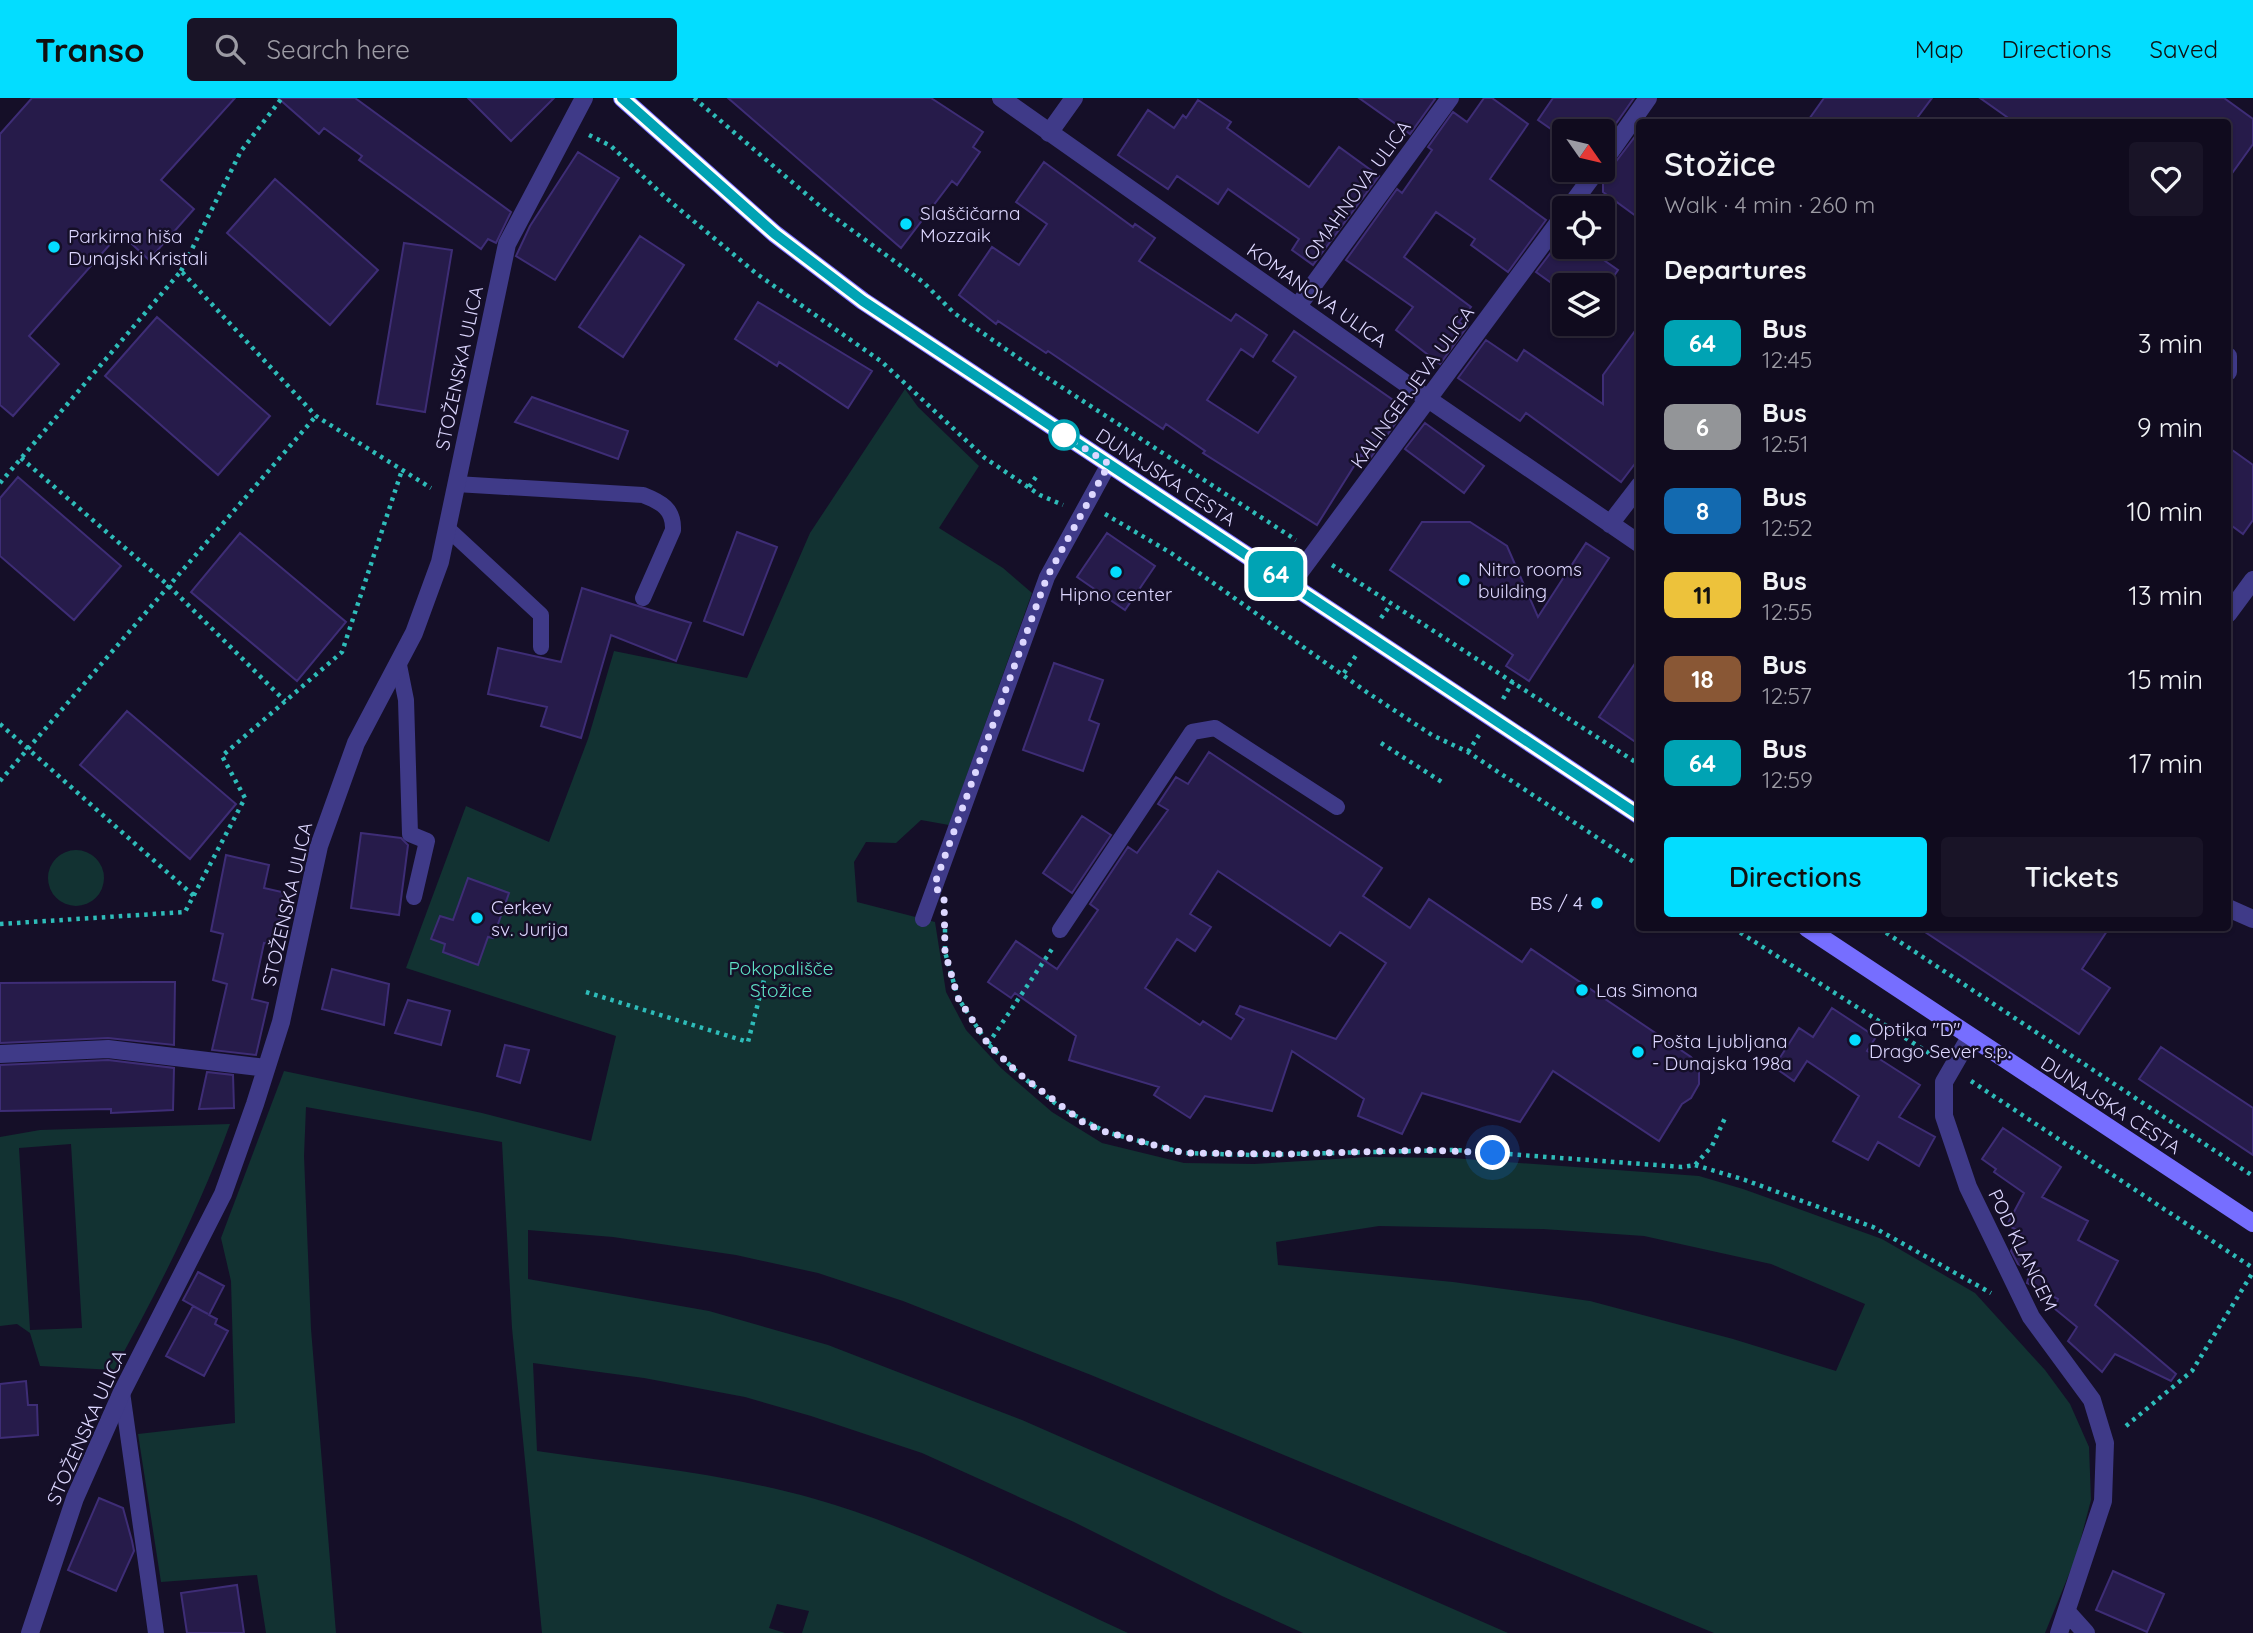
<!DOCTYPE html>
<html lang="en">
<head>
<meta charset="utf-8">
<style>
  body { margin:0; font-family:Quicksand,sans-serif; background:#191427; color:#f1f3f6; height:100vh; display:flex; flex-direction:column; font-size:26px; white-space:nowrap }
  * { box-sizing:border-box; margin:0 }
  p { font-size:23px; color:#9c9ba4 }
  .icon { flex:none; width:38px; height:38px; fill:none; stroke:currentColor; stroke-width:2; stroke-linecap:round; stroke-linejoin:round }
  .map { position:relative; flex:1; overflow:hidden }
  .panel { position:absolute; left:1636px; top:21px; width:595px; height:812px; display:flex; flex-direction:column; background:#100b1e; border-radius:7px; box-shadow:0 2px 5px #0004,0 0 0 2px #302b3c }
  .panel>* { flex:none }
  .badge { padding:0 14px; border-radius:10px; font-size:24px; line-height:46px }
  .needle { width:46px; rotate:124deg }
  .buttons { position:absolute; left:1552px; top:21px; display:grid; gap:14px }
  .buttons a { display:grid; place-items:center; width:63px; height:63px; border-radius:7px; background:#100b1e; box-shadow:0 2px 5px #0004,0 0 0 2px #302b3c; font-size:35px }
  .you { position:absolute; width:35px; height:35px; margin:-18px; border:5px solid #fff; border-radius:50%; background:#1a73e8; box-shadow:0 0 0 10px #1a73e833 }
  .map>.badge { position:absolute; translate:-50% -50%; box-shadow:0 0 0 4px #fff }
  h2 { padding:0 28px; font-size:26px; line-height:63px }
  .round { display:grid; place-items:center; flex:none; width:74px; height:74px; border-radius:7px; background:#191427 }
  .summary { display:flex; align-items:center; justify-content:space-between; height:119px; padding:0 28px }
  h1 { font-size:33px; font-weight:600; line-height:52px }
  .primary-button { display:flex; gap:14px; margin-top:auto; padding:14px 28px }
  .primary-button a { flex:1; height:80px; border-radius:7px; background:#03ddff; color:#111; font-size:28px; font-weight:600; line-height:80px; text-align:center }
  .primary-button a+a { background:#191427; color:#f1f3f6 }
  ul { padding:0; list-style:none }
  li { display:flex; align-items:center; gap:21px; height:84px; padding:0 28px }
  li div { flex:1 }
  li b { display:block; font-size:26px }
  li em { font-style:normal }
  li .badge { min-width:77px; font-weight:700; text-align:center }
  header { display:flex; align-items:center; gap:42px; box-sizing:border-box; height:98px; padding:0 35px; background:#03ddff; color:#111 }
  header strong { font-size:33px }
  nav { display:flex; gap:38px; margin-inline-start:auto; font-size:24px }
  .search { width:490px; height:63px; background:#191427; display:flex; align-items:center; gap:18px; box-sizing:border-box; padding:0 24px; border-radius:7px; color:#9c9ba4; font-size:26px }
  .map>svg:first-child { display:block }
  .green { fill:#123232; fill-rule:evenodd }
  .building { fill:#261b4a; stroke:#3e2d76; stroke-width:2; fill-rule:evenodd }
  .lines { fill:none; stroke-linecap:round; stroke-linejoin:round }
  .path { stroke:#2ebcb9; stroke-width:4.5; stroke-dasharray:3.5 5; stroke-linecap:butt }
  .service { stroke:#3f3a88; stroke-width:16 }
  .minor { stroke:#3f3a88; stroke-width:18 }
  .secondary { stroke:#766eff; stroke-width:18 }
  .line-casing { stroke:#fff; stroke-width:16 }
  .line { stroke:#00a3b4; stroke-width:10 }
  .walk { stroke:#ddd7ff; stroke-width:7; stroke-dasharray:0 12.6 }
  .poi-dot { fill:#03ddff; stroke:#150f28; stroke-width:2.5 }
  .stop-dot { fill:#fff; stroke:#00a3b4; stroke-width:3.5 }
  .labels { text-anchor:middle; dominant-baseline:central; stroke-width:5; stroke-linejoin:round; paint-order:stroke }
  .street-label { font-size:19px; fill:#ddd7ff; stroke:#150f28 }
  .poi-label { font-size:19px; fill:#ddd7ff; stroke:#150f28; text-anchor:start }
  .park-label { font-size:19px; fill:#5fe2c6; stroke:#150f28 }
</style>
</head>
<body>
<header>
<strong>Transo</strong>
<div class="search"><svg class="icon" aria-label="search" viewBox="0 0 24 24"><circle cx="10" cy="10" r="6"/><path d="M15 15l6 6"/></svg>Search here</div>
<nav><a>Map</a><a>Directions</a><a>Saved</a></nav>
</header>
<div class="map">
<svg width="2253" height="1535" viewBox="0 0 2253 1535">
  <rect width="100%" height="100%" fill="#150f28"/>
  <!-- green -->
  <path class="green" d="M 905,291 L 918,309 L 979,368 L 939,430 L 1003,470 L 1032,495 L 949,727 L 921,722 L 896,745 L 866,744 L 854,764 L 857,804 L 935,824 L 946,894 L 966,932 L 1001,970 L 1052,1014 L 1102,1045 L 1184,1065 L 1254,1066 L 1368,1059 L 1452,1060 L 1699,1078 L 1743,1091 L 1882,1141 L 1975,1195 L 2045,1272 L 2070,1306 L 2089,1349 L 2091,1402 L 2076,1459 L 2045,1535 L 1714,1535 L 1091,1277 L 903,1203 L 818,1175 L 736,1157 L 613,1139 L 528,1132 L 528,1181 L 709,1213 L 828,1247 L 1022,1322 L 1508,1535 L 1303,1535 L 1222,1498 L 1074,1424 L 922,1355 L 811,1318 L 745,1299 L 644,1280 L 533,1265 L 537,1353 C 629,1367 725,1375 815,1401 C 924,1432 1025,1488 1128,1535 L 802,1535 L 809,1513 L 777,1506 L 769,1530 L 785,1535 L 542,1535 L 512,1230 L 502,1044 L 306,1009 L 304,1058 L 311,1231 L 336,1535 L 266,1535 L 257,1477 L 161,1484 L 138,1336 L 235,1325 L 231,1183 L 221,1140 L 284,973 L 482,1015 L 591,1043 L 616,938 L 406,870 L 466,708 L 549,744 L 588,641 L 614,553 L 747,580 L 810,435 ZM 1379,1128 L 1543,1131 L 1644,1138 L 1771,1166 L 1865,1206 L 1836,1273 L 1733,1241 L 1590,1203 L 1453,1184 L 1278,1167 L 1276,1144 Z
    M48 780a28 28 0 1 1 56 0a28 28 0 1 1-56 0Z
    M 230,1026 C 199,1112 158,1192 114,1272 L 40,1268 L 30,1235 L 17,1226 L 0,1228 L 0,1039 L 40,1032 ZM 71,1046 L 82,1230 L 30,1232 L 19,1050 Z"/>
  <!-- building -->
  <path class="building" d="M 32,0 L 235,0 L 161,82 L 194,111 L 149,162 L 120,135 L 29,238 L 59,266 L 13,318 L 0,307 L 0,36 Z
    M 278,0 L 355,0 L 511,114 L 496,145 L 488,141 L 481,151 L 359,62 L 362,58 L 324,30 L 319,36 Z
    M 468,0 L 554,0 L 511,43 Z
    M 728,0 L 931,0 L 983,34 L 973,49 L 980,54 L 957,87 L 952,83 L 901,150 Z
    M 1359,0 L 1433,0 L 1435,1 L 1410,36 Z
    M 1484,0 L 1492,0 L 1528,26 L 1490,81 L 1546,122 L 1508,174 L 1471,147 L 1475,141 L 1436,114 L 1404,159 L 1471,209 L 1459,224 L 1467,229 L 1440,266 L 1396,232 L 1413,209 L 1346,162 L 1397,91 L 1402,95 L 1432,52 L 1428,49 L 1453,14 L 1467,24 Z
    M 1553,0 L 1634,0 L 1603,44 L 1603,33 L 1564,33 L 1564,40 L 1538,22 Z
    M 1824,0 L 1932,0 L 1914,24 L 1807,24 Z
    M 1980,0 L 2224,0 L 2253,21 L 2253,46 L 2228,81 L 2228,24 L 2014,24 Z
    M 1198,2 L 1231,24 L 1227,30 L 1309,89 L 1339,49 L 1379,78 L 1313,167 L 1292,152 L 1299,141 L 1228,91 L 1218,106 L 1177,78 L 1168,91 L 1118,57 L 1148,12 L 1174,30 L 1183,17 L 1186,20 Z
    M 1640,32 L 1640,121 L 1603,94 L 1603,83 L 1608,74 Z
    M 578,54 L 619,80 L 555,182 L 516,158 L 530,128 Z
    M 1044,64 L 1133,129 L 1135,126 L 1155,140 L 1139,163 L 1231,223 L 1236,216 L 1267,237 L 1253,259 L 1241,251 L 1207,302 L 1258,335 L 1296,279 L 1273,263 L 1294,233 L 1406,311 L 1369,362 L 1361,357 L 1317,427 L 1203,355 L 1205,353 L 1166,326 L 1163,331 L 1048,253 L 1046,255 L 998,223 L 996,226 L 959,197 L 992,149 L 1019,167 L 1047,126 L 1016,104 Z
    M 275,81 L 378,172 L 330,227 L 227,135 Z
    M 640,138 L 684,167 L 623,259 L 579,229 Z
    M 404,145 L 452,152 L 425,314 L 377,306 Z
    M 1555,149 L 1585,149 L 1618,172 L 1603,194 L 1603,187 L 1564,187 L 1564,194 L 1536,174 Z
    M 758,204 L 872,273 L 848,310 L 779,264 L 777,268 L 735,241 Z
    M 157,219 L 270,318 L 218,377 L 105,278 Z
    M 1640,226 L 1640,359 L 1621,384 L 1526,315 L 1520,323 L 1458,280 L 1486,242 L 1517,263 L 1524,252 L 1603,306 L 1603,277 Z
    M 532,299 L 628,333 L 618,361 L 515,324 Z
    M 1425,325 L 1484,368 L 1464,395 L 1405,351 Z
    M 2228,349 L 2253,367 L 2253,422 L 2243,436 L 2228,425 Z
    M 18,379 L 121,468 L 74,522 L 0,458 L 0,400 Z
    M 1422,424 L 1470,424 L 1507,448 L 1538,519 L 1586,445 L 1609,460 L 1529,583 L 1506,568 L 1513,557 L 1390,472 Z
    M 737,434 L 777,449 L 743,537 L 704,523 Z
    M 240,435 L 346,524 L 297,583 L 191,494 Z
    M 1107,435 L 1155,468 L 1125,512 L 1077,479 Z
    M 582,490 L 691,525 L 676,563 L 611,537 L 581,640 L 541,628 L 547,609 L 488,596 L 498,550 L 561,564 Z
    M 1640,558 L 1640,647 L 1599,619 Z
    M 1054,565 L 1103,582 L 1089,622 L 1099,626 L 1083,673 L 1023,652 Z
    M 127,613 L 236,706 L 190,761 L 80,667 Z
    M 1209,654 L 1382,770 L 1363,798 L 1410,830 L 1429,801 L 1522,864 L 1531,851 L 1691,959 L 1699,972 L 1699,986 L 1691,1000 L 1682,1006 L 1659,1043 L 1553,973 L 1520,1024 L 1422,995 L 1402,1036 L 1358,1018 L 1364,1001 L 1292,953 L 1272,1013 L 1205,998 L 1190,1020 L 1154,997 L 1159,989 L 1069,962 L 1076,938 L 1015,895 L 1011,900 L 988,884 L 1016,843 L 1057,871 L 1098,812 L 1090,806 L 1128,749 L 1137,755 L 1168,712 L 1158,706 L 1176,679 L 1188,686 ZM 1218,773 L 1330,848 L 1340,834 L 1386,865 L 1336,941 L 1240,908 L 1236,916 L 1244,921 L 1231,941 L 1203,923 L 1200,927 L 1145,890 L 1177,841 L 1195,853 L 1211,829 L 1190,816 Z
    M 1082,718 L 1111,737 L 1072,795 L 1043,775 Z
    M 361,735 L 401,740 L 408,747 L 399,817 L 351,810 Z
    M 226,757 L 269,767 L 264,790 L 286,795 L 274,847 L 264,845 L 252,901 L 268,905 L 256,957 L 212,952 L 227,886 L 213,882 L 223,836 L 211,833 Z
    M 468,780 L 509,795 L 493,840 L 488,839 L 478,867 L 443,854 L 445,846 L 431,841 L 440,818 L 453,822 Z
    M 1919,830 L 2109,830 L 2082,871 L 2110,890 L 2079,936 Z
    M 332,871 L 389,886 L 384,927 L 322,911 Z
    M 147,884 L 175,884 L 174,947 L 108,940 L 0,945 L 0,885 Z
    M 408,902 L 450,913 L 441,947 L 395,935 Z
    M 1832,910 L 1876,939 L 1867,953 L 1920,987 L 1899,1019 L 1935,1039 L 1919,1068 L 1878,1044 L 1868,1062 L 1833,1043 L 1859,998 L 1807,963 L 1794,983 L 1774,969 L 1799,930 L 1813,939 Z
    M 505,947 L 529,952 L 520,985 L 497,978 Z
    M 2161,949 L 2253,1010 L 2253,1057 L 2139,981 Z
    M 108,962 L 174,970 L 173,1012 L 111,1015 L 111,1011 L 0,1013 L 0,967 Z
    M 207,974 L 233,977 L 234,1010 L 199,1011 Z
    M 2003,1030 L 2061,1069 L 2042,1099 L 2088,1123 L 2078,1142 L 2118,1163 L 2095,1207 L 2176,1276 L 2171,1283 L 2115,1256 L 2102,1274 L 2068,1243 L 2077,1229 L 2055,1211 L 2058,1201 L 2027,1185 L 2030,1173 L 2018,1166 L 2011,1153 L 2021,1134 L 2007,1127 L 2024,1095 L 1994,1074 L 1996,1071 L 1982,1061 Z
    M 198,1174 L 224,1188 L 209,1217 L 217,1221 L 215,1226 L 228,1233 L 204,1278 L 166,1258 L 193,1208 L 208,1216 L 183,1202 Z
    M 26,1283 L 28,1307 L 37,1307 L 38,1337 L 0,1340 L 0,1286 Z
    M 99,1400 L 123,1410 L 132,1443 L 134,1453 L 116,1493 L 68,1472 Z
    M 2113,1473 L 2164,1496 L 2147,1534 L 2096,1512 Z
    M 237,1487 L 244,1535 L 187,1535 L 181,1495 Z"/>
  <g class="lines">
    <!-- path -->
    <path class="path" d="M 694,0 L 827,114 L 923,184 L 954,215 L 1040,275 L 1296,442
      M 589,37 L 611,48 L 666,100 L 757,176 L 882,264 L 985,360 L 1040,397 L 1063,407
      M 181,173 L 241,53 L 282,0
      M 21,360 L 169,488 L 285,603
      M 0,385 L 181,173 L 316,318 L 431,390
      M 1029,389 L 1038,376
      M 1105,416 L 1171,455 L 1368,595 L 1432,637 L 1468,654 L 1640,768
      M 1332,467 L 1640,667
      M 1381,520 L 1391,506
      M 1344,575 L 1357,556
      M 1503,601 L 1513,583
      M 0,626 L 194,798
      M 1381,645 L 1445,686
      M 1468,654 L 1479,637
      M 0,683 L 316,318
      M 0,826 L 185,814 L 245,700 L 222,658 L 342,554 L 402,372
      M 1733,830 L 1932,957
      M 1879,830 L 2253,1078
      M 945,831 L 945,854 L 958,900 L 988,946 L 1018,975 L 1061,1010 L 1106,1034 L 1184,1055 L 1250,1057 L 1454,1052 L 1682,1069 L 1695,1067 L 1712,1048 L 1725,1020
      M 586,894 L 748,944 L 767,870
      M 988,946 L 1052,851
      M 1971,983 L 2253,1170
      M 1695,1067 L 1745,1082 L 1873,1129 L 1991,1195
      M 2126,1328 L 2192,1273 L 2253,1174"/>
    <!-- service -->
    <path class="service" d="M 456,386 L 643,397 C 661,404 674,411 673,432 L 643,500
      M 447,430 L 541,517 L 541,549
      M 399,567 L 406,602 L 410,736 L 427,743 L 414,799
      M 923,821 L 1047,479 L 1109,366
      M 1060,832 L 1192,634 L 1215,630 L 1337,709
      M 122,1294 L 156,1535"/>
    <!-- minor -->
    <path class="minor" d="M 1001,0 L 1428,301 L 1640,446
      M 1049,35 L 1074,0
      M 1603,64 L 1648,0
      M 1569,110 L 1597,72
      M 1298,208 L 1450,0
      M 2228,258 L 2228,274
      M 1610,426 L 1640,387
      M 1291,486 L 1564,117
      M 2228,516 L 2253,482
      M 2228,810 L 2253,821
      M 1970,939 L 1944,984 L 1944,1018 L 1968,1089 L 2031,1219 L 2092,1302 L 2105,1345 L 2103,1403 L 2059,1535
      M 0,956 L 108,951 L 266,970
      M 2068,1515 L 2086,1535
      M 30,1535 L 75,1400 L 122,1294 L 223,1096 L 255,1006 L 281,924 L 319,748 L 356,645 L 414,535 L 440,464 L 507,146 L 584,0"/>
    <!-- secondary -->
    <path class="secondary" d="M 622,0 L 775,136 L 863,203 L 1640,718
      M 1807,830 L 2253,1125"/>
  </g>
  <g class="lines">
    <!-- line casing -->
    <g class="line-casing">
      <path id="line" d="M 622,0 L 775,136 L 863,203 L 1640,718"/>
    </g>
    <!-- line -->
    <use href="#line" class="line"/>
    <!-- walk -->
    <path class="walk" d="M 1064,337 L 1109,366 L 1047,479 L 934,788 L 944,799 L 945,854 L 958,900 L 988,946 L 1018,975 L 1084,1025 L 1106,1034 L 1184,1055 L 1289,1056 L 1427,1052 L 1493,1055"/>
  </g>
  <!-- markers -->
  <g class="poi-dot">
    <circle cx="906" cy="126" r="7"/>
    <circle cx="54" cy="149" r="7"/>
    <circle cx="1116" cy="474" r="7"/>
    <circle cx="1464" cy="482" r="7"/>
    <circle cx="1597" cy="805" r="7"/>
    <circle cx="477" cy="820" r="7"/>
    <circle cx="1582" cy="892" r="7"/>
    <circle cx="1855" cy="942" r="7"/>
    <circle cx="1638" cy="954" r="7"/>
  </g>
  <circle class="stop-dot" cx="1064" cy="337" r="14"/>
  <g class="labels">
    <!-- street labels -->
    <g class="street-label">
      <text transform="translate(1357 92) rotate(-54)">OMAHNOVA ULICA</text>
      <text transform="translate(1317 197) rotate(35)">KOMANOVA ULICA</text>
      <text transform="translate(459 270) rotate(-78)">STOŽENSKA ULICA</text>
      <text transform="translate(1412 289) rotate(-54)">KALINGERJEVA ULICA</text>
      <text transform="translate(1166 379) rotate(33)">DUNAJSKA CESTA</text>
      <text transform="translate(287 806) rotate(-77)">STOŽENSKA ULICA</text>
      <text transform="translate(2111 1007) rotate(33)">DUNAJSKA CESTA</text>
      <text transform="translate(2023 1152) rotate(64)">POD KLANCEM</text>
      <text transform="translate(86 1329) rotate(-66)">STOŽENSKA ULICA</text>
    </g>
    <!-- poi labels -->
    <g class="poi-label">
      <text x="920" y="115">Slaščičarna<tspan x="920" dy="22">Mozzaik</tspan></text>
      <text x="68" y="138">Parkirna hiša<tspan x="68" dy="22">Dunajski Kristali</tspan></text>
      <text x="1478" y="471">Nitro rooms<tspan x="1478" dy="22">building</tspan></text>
      <text x="1116" y="496" text-anchor="middle">Hipno center</text>
      <text x="1583" y="805" text-anchor="end">BS / 4</text>
      <text x="491" y="809">Cerkev<tspan x="491" dy="22">sv. Jurija</tspan></text>
      <text x="1596" y="892">Las Simona</text>
      <text x="1869" y="931">Optika "D"<tspan x="1869" dy="22">Drago Sever s.p.</tspan></text>
      <text x="1652" y="943">Pošta Ljubljana<tspan x="1652" dy="22">- Dunajska 198a</tspan></text>
    </g>
    <!-- park labels -->
    <g class="park-label">
      <text x="781" y="870">Pokopališče<tspan x="781" dy="22">Stožice</tspan></text>
    </g>
  </g>
</svg>
<div class="buttons">
<a><svg class="needle" viewBox="-14 -14 28 28"><path d="M0-13l5 13h-10z" fill="#e53935"/><path d="M0 13l5-13h-10z" fill="#9c9ba4"/></svg></a>
<a><svg class="icon" aria-label="locate" viewBox="0 0 24 24"><circle cx="12" cy="12" r="6"/><path d="M12 2v4M12 18v4M2 12h4M18 12h4"/></svg></a>
<a><svg class="icon" aria-label="layers" viewBox="0 0 24 24"><path d="M12 4l9 5-9 5-9-5zM3 14l9 5 9-5"/></svg></a>
</div>
<div class="you" style="left:1493px;top:1055px"></div>
<b class="badge" style="left:1276px;top:476px;background:#00a3b4;color:#fff">64</b>
<section class="panel">
<div class="summary"><div><h1>Stožice</h1><p>Walk · 4 min · 260 m</p></div><a class="round"><svg class="icon" aria-label="heart" viewBox="0 0 24 24"><path d="M12 20l-8-8c-3-5 5-10 8-4 3-6 11-1 8 4z"/></svg></a></div>
<h2>Departures</h2>
<ul>
<li><span class="badge" style="background:#00a3b4;color:#fff">64</span><div><b>Bus</b><p>12:45</p></div><em>3 min</em></li>
<li><span class="badge" style="background:#939598;color:#fff">6</span><div><b>Bus</b><p>12:51</p></div><em>9 min</em></li>
<li><span class="badge" style="background:#136ab0;color:#fff">8</span><div><b>Bus</b><p>12:52</p></div><em>10 min</em></li>
<li><span class="badge" style="background:#edc23b;color:#111">11</span><div><b>Bus</b><p>12:55</p></div><em>13 min</em></li>
<li><span class="badge" style="background:#895735;color:#fff">18</span><div><b>Bus</b><p>12:57</p></div><em>15 min</em></li>
<li><span class="badge" style="background:#00a3b4;color:#fff">64</span><div><b>Bus</b><p>12:59</p></div><em>17 min</em></li>
</ul>
<div class="primary-button"><a>Directions</a><a>Tickets</a></div>
</section>
</div>
</body>
</html>
